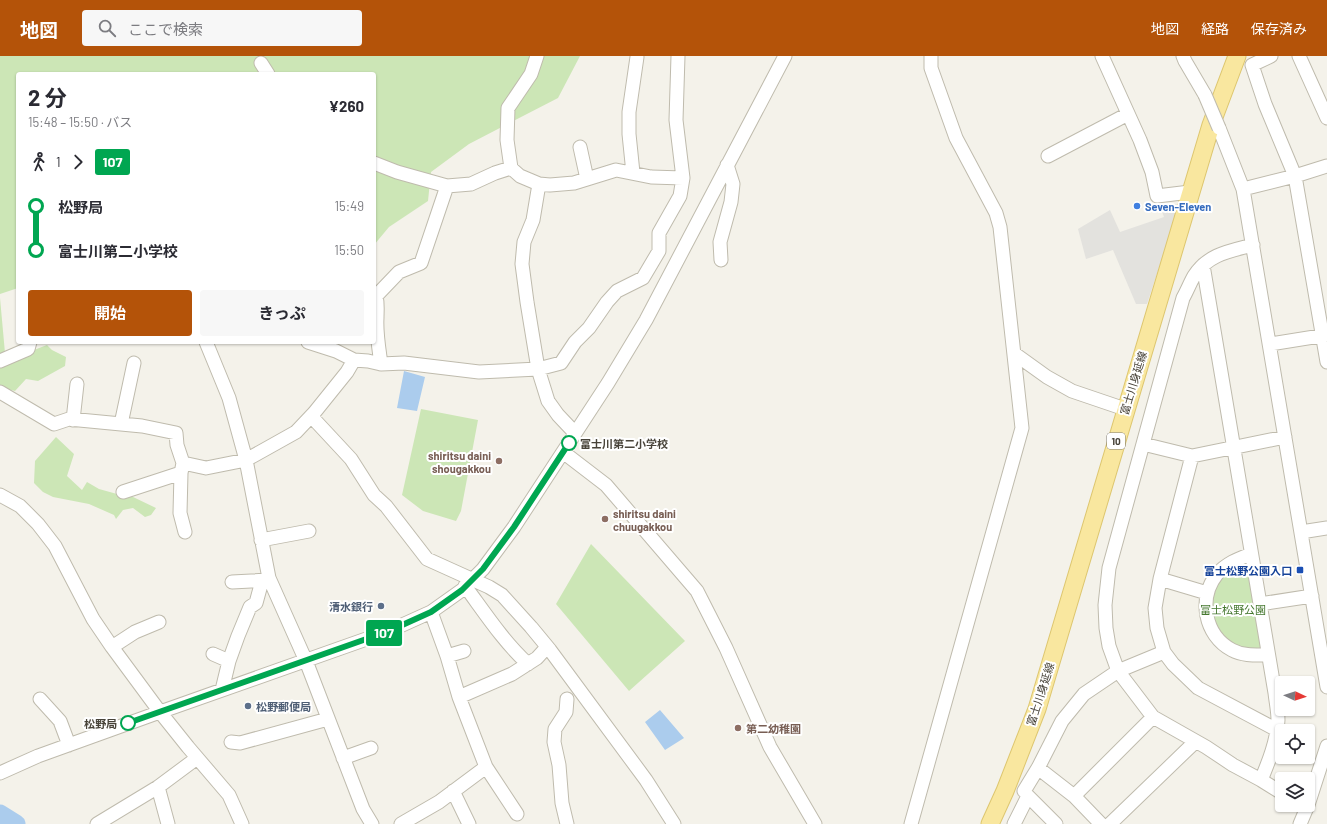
<!DOCTYPE html>
<html lang="ja">
<head>
<meta charset="utf-8">
<style>
  body { margin:0; font-family:Barlow,"Noto Sans JP",sans-serif; background:#f7f7f7; color:#2b2b33; height:100vh; display:flex; flex-direction:column; font-size:15px; white-space:nowrap }
  * { box-sizing:border-box; margin:0 }
  p { font-size:13px; color:#7c7c81 }
  .icon { flex:none; width:22px; height:22px; fill:none; stroke:currentColor; stroke-width:2; stroke-linecap:round; stroke-linejoin:round }
  .map { position:relative; flex:1; overflow:hidden }
  .sheet { position:absolute; left:16px; top:16px; width:360px; height:272px; display:flex; flex-direction:column; background:#fff; border-radius:4px; box-shadow:0 1px 3px #0004 }
  .sheet>* { flex:none }
  .badge { padding:0 8px; border-radius:3px; font-size:14px; line-height:26px }
  .needle { width:26px; rotate:94deg }
  .buttons { position:absolute; left:1275px; top:620px; display:grid; gap:8px }
  .buttons a { display:grid; place-items:center; width:40px; height:40px; border-radius:4px; background:#fff; box-shadow:0 1px 3px #0004; font-size:20px }
  .map>.badge { position:absolute; translate:-50% -50%; box-shadow:0 0 0 2px #fff }
  .legs { display:flex; align-items:center; gap:6px; height:44px; padding:0 12px; font-size:13px }
  .legs p { margin-inline-start:auto }
  .overview { display:flex; align-items:center; justify-content:space-between; height:68px; padding:0 12px }
  h1 { font-size:22px; font-weight:700; line-height:30px }
  .primary-button { display:flex; gap:8px; margin-top:auto; padding:8px 12px }
  .primary-button a { flex:1; height:46px; border-radius:4px; background:#b45309; color:#fff; font-size:16px; font-weight:700; line-height:46px; text-align:center }
  .primary-button a+a { background:#f7f7f7; color:#2b2b33 }
  ul { padding:0 12px; list-style:none }
  li { display:flex; align-items:center; gap:14px; height:44px; font-size:15px }
  li i { display:grid; place-items:center; width:6px; height:100%; margin:0 5px; background:currentColor }
  li i::after { content:''; width:10px; height:10px; margin:-5px; border:3px solid; border-radius:50%; background:#fff }
  li p { margin-inline-start:auto }
  li:first-child i { background:linear-gradient(#0000 50%,currentColor 0) }
  li:last-child i { background:linear-gradient(currentColor 50%,#0000 0) }
  header { display:flex; align-items:center; gap:24px; box-sizing:border-box; height:56px; padding:0 20px; background:#b45309; color:#fff }
  header strong { font-size:19px }
  nav { display:flex; gap:22px; margin-inline-start:auto; font-size:14px }
  .search { width:280px; height:36px; background:#f7f7f7; display:flex; align-items:center; gap:10px; box-sizing:border-box; padding:0 14px; border-radius:4px; color:#7c7c81; font-size:15px }
  .map>svg:first-child { display:block }
  .green { fill:#cce6b6 }
  .parking { fill:#e3e2de }
  .water { fill:#abcced }
  .lines { fill:none; stroke-linecap:round; stroke-linejoin:round }
  .river { stroke:#abcced; stroke-width:19 }
  .minor-casing { stroke:#bfbbad; stroke-width:15 }
  .major-casing { stroke:#ddc66f; stroke-width:19 }
  .minor { stroke:#fff; stroke-width:13 }
  .major { stroke:#f9e79f; stroke-width:17 }
  .minor-bridge-casing { stroke:#bfbbad; stroke-width:15; stroke-linecap:butt }
  .minor-bridge { stroke:#fff; stroke-width:13 }
  .line-1-casing { stroke:#fff; stroke-width:9 }
  .line-1 { stroke:#00a651; stroke-width:6 }
  .shop-dot { fill:#3f7fe0; stroke:#fff; stroke-width:1.5 }
  .stop-1-dot { fill:#fff; stroke:#00a651; stroke-width:2 }
  .education-dot { fill:#8d6e63; stroke:#fff; stroke-width:1.5 }
  .transit-dot { fill:#1a4fb4; stroke:#fff; stroke-width:1.5 }
  .service-dot { fill:#5c6f8a; stroke:#fff; stroke-width:1.5 }
  .labels { text-anchor:middle; dominant-baseline:central; stroke-width:4; stroke-linejoin:round; paint-order:stroke }
  .shield { fill:#fff; stroke:#7f7b74; stroke-width:1 }
  .shield-label { font-size:10px; font-weight:bold; fill:#484339 }
  .shop-label { font-size:11px; font-weight:bold; fill:#366cbe; stroke:#fff; text-anchor:start }
  .street-label { font-size:11px; fill:#484339; stroke:#fff }
  .stop-label { font-size:11px; font-weight:bold; fill:#484339; stroke:#fff; text-anchor:start }
  .education-label { font-size:11px; font-weight:bold; fill:#785e54; stroke:#fff; text-anchor:start }
  .transit-label { font-size:11px; font-weight:bold; fill:#164399; stroke:#fff; text-anchor:end }
  .service-label { font-size:11px; font-weight:bold; fill:#4e5e75; stroke:#fff; text-anchor:end }
  .park-label { font-size:11px; fill:#44772e; stroke:#fff }
</style>
</head>
<body>
<header>
<strong>地図</strong>
<div class="search"><svg class="icon" aria-label="search" viewBox="0 0 24 24"><circle cx="10" cy="10" r="6"/><path d="M15 15l6 6"/></svg>ここで検索</div>
<nav><a>地図</a><a>経路</a><a>保存済み</a></nav>
</header>
<div class="map">
<svg width="1327" height="768" viewBox="0 0 1327 768">
  <rect width="100%" height="100%" fill="#f4f2ea"/>
  <!-- green -->
  <path class="green" d="M 0,0 L 580,0 L 558,42 L 469,88 L 431,116 L 428,145 L 389,171 L 374,189 L 374,18 L 18,18 L 18,232 L 0,238 Z
    M 0,242 L 5,297 L 0,299 Z
    M 47,289 L 52,294 L 66,301 L 65,310 L 38,325 L 26,323 L 15,335 L 0,331 L 0,307 Z
    M 421,353 L 478,364 L 461,455 L 456,465 L 423,455 L 402,439 Z
    M 56,381 L 74,398 L 67,420 L 82,434 L 87,426 L 99,433 L 117,438 L 131,440 L 156,452 L 151,459 L 145,461 L 133,452 L 123,454 L 116,463 L 114,459 L 89,448 L 53,441 L 43,436 L 34,427 L 35,405 Z
    M 591,488 L 685,585 L 629,635 L 556,548 Z
    M 1249,504 L 1264,595 L 1243,594 L 1215,575 L 1210,537 L 1216,526 L 1231,511 Z"/>
  <!-- parking -->
  <path class="parking" d="M 1180,148 L 1147,248 L 1136,248 L 1113,194 L 1086,203 L 1078,173 L 1110,154 L 1120,176 L 1164,161 L 1160,150 Z"/>
  <!-- water -->
  <path class="water" d="M 404,315 L 425,321 L 417,355 L 397,352 Z
    M 660,654 L 684,682 L 665,694 L 645,666 Z"/>
  <g class="lines">
    <!-- river -->
    <path class="river" d="M 0,758 L 16,768"/>
    <!-- minor casing -->
    <g class="minor-casing">
      <path id="minor" d="M 537,0 L 531,18 L 508,52 L 507,84 L 511,112 L 520,120 L 539,128 L 533,164 L 524,186 L 522,208 L 527,246 L 538,313 L 548,345 L 558,359 L 575,377
        M 1102,0 L 1140,84 L 1152,116 L 1157,140 L 1190,136
        M 1183,0 L 1185,5 L 1205,39
        M 1271,0 L 1252,9 L 1265,48 L 1295,120 L 1327,306
        M 1299,0 L 1327,62
        M 261,7 L 268,18
        M 1219,72 L 1243,133 L 1327,631
        M 580,91 L 587,123
        M 1048,100 L 1128,58
        M 374,107 L 397,116 L 447,130 L 471,128 L 495,117 L 511,112
        M 633,117 L 629,78 L 629,56 L 637,1
        M 539,128 L 550,129 L 574,127 L 616,114 L 651,121 L 683,122
        M 1243,133 L 1295,120 L 1327,110
        M 1253,189 C 1230,195 1208,198 1194,220 C 1190,227 1187,235 1183,242 L 1109,512 L 1105,549 L 1106,572 L 1109,590 L 1118,615 L 1153,661 L 1206,691 L 1233,709 L 1261,724 L 1282,737
        M 721,204 L 720,186 L 731,146 L 733,128 L 727,109
        M 1203,209 L 1275,637 C 1276,646 1278,655 1278,664 C 1277,685 1269,705 1261,724
        M 206,286 L 229,342 L 246,404 L 269,522 L 306,605 L 363,753 L 372,768
        M 308,286 L 336,295 L 354,304
        M 1270,288 L 1327,279
        M 1015,298 L 1047,321 L 1072,335 L 1125,353
        M 0,305 L 28,293 L 30,286
        M 381,308 C 379,293 376,277 377,262 C 377,254 378,248 376,240 L 399,216 L 421,207 L 447,130
        M 0,336 L 54,368 L 69,363 L 142,370 L 176,377 L 177,389 L 183,407 L 206,412 L 246,404 L 296,376 L 314,357 L 347,316 L 354,304 L 368,305 L 381,308 L 404,307 L 479,316 L 538,313 L 561,307 L 575,286 L 589,272 L 607,246 L 617,235 L 643,222 L 659,195 L 659,177 L 680,140 L 683,122 L 676,64 L 678,0
        M 311,360 L 351,403 L 374,439 L 386,450 L 427,503 L 489,531 L 502,539 L 531,571 L 550,594 L 646,724 L 674,768
        M 73,364 L 77,328
        M 121,368 L 134,307
        M 1143,388 L 1192,400 L 1285,381
        M 563,396 L 606,429 L 697,535 L 726,592 L 770,691 L 815,768
        M 1192,400 L 1160,523 L 1155,552 L 1157,572 L 1164,596 L 1173,608 L 1198,632 L 1277,674
        M 183,407 L 181,417 L 180,457 L 185,476
        M 123,436 L 181,417
        M 0,439 L 20,450 L 38,468 L 55,490 L 93,563 L 112,591 L 160,656 L 188,691 L 229,739 L 242,768
        M 1301,476 L 1327,472
        M 261,484 L 309,475
        M 1251,498 C 1238,503 1227,507 1217,518 C 1198,542 1204,579 1232,594 C 1243,600 1256,599 1268,599
        M 1160,523 L 1207,537
        M 232,526 L 269,524
        M 465,530 C 485,557 503,585 528,608
        M 1260,548 L 1312,540
        M 112,591 L 135,576 L 159,566
        M 213,598 L 229,605
        M 447,600 L 464,595
        M 222,634 L 229,605 L 238,580 L 250,551 L 256,547 L 262,525
        M 459,641 L 512,618 L 537,602 L 547,591
        M 40,643 L 60,665 L 69,689
        M 567,643 L 566,656 L 555,673 L 554,686 L 559,709 L 562,747 L 567,768
        M 231,686 L 240,687 L 328,663
        M 343,702 L 371,692
        M 486,711 L 517,758
        M 1038,712 L 1074,740 L 1101,768
        M 0,717 L 38,700 L 160,656 L 389,575 L 431,556 L 462,534 L 483,513 L 514,471 L 608,327 L 646,264 L 785,0
        M 158,731 L 168,768
        M 453,735 L 469,768
        M 1024,735 L 1038,712 L 1062,665 L 1084,638 L 1118,615 L 1164,596
        M 1074,740 L 1153,661
        M 1308,749 L 1327,690
        M 97,768 L 158,731 L 197,702
        M 401,768 L 439,746 L 486,711 L 459,641 L 447,600 L 431,556
        M 911,768 L 1022,372 L 1000,171 L 996,157 L 956,82 L 931,12 L 931,0
        M 1014,768 L 1028,740 L 1056,768
        M 1110,768 L 1195,686
        M 1300,768 L 1308,749"/>
    </g>
    <!-- major casing -->
    <g class="major-casing">
      <path id="major" d="M 990,768 L 1005,735 L 1037,653 L 1211,69 L 1237,0"/>
    </g>
    <!-- minor -->
    <use href="#minor" class="minor"/>
    <!-- major -->
    <use href="#major" class="major"/>
    <!-- minor-bridge casing -->
    <g class="minor-bridge-casing">
      <path id="minor-bridge" d="M 1205,39 L 1219,72"/>
    </g>
    <!-- minor-bridge -->
    <use href="#minor-bridge" class="minor-bridge"/>
  </g>
  <g class="lines">
    <!-- line-1 casing -->
    <g class="line-1-casing">
      <path id="line-1" d="M 128,667 L 389,575 L 431,556 L 462,534 L 483,513 L 514,471 L 569,387"/>
    </g>
    <!-- line-1 -->
    <use href="#line-1" class="line-1"/>
  </g>
  <!-- markers -->
  <circle class="shop-dot" cx="1137" cy="150" r="4"/>
  <g class="stop-1-dot">
    <circle cx="569" cy="387" r="7"/>
    <circle cx="128" cy="667" r="7"/>
  </g>
  <g class="education-dot">
    <circle cx="499" cy="405" r="4"/>
    <circle cx="605" cy="463" r="4"/>
    <circle cx="738" cy="672" r="4"/>
  </g>
  <rect class="transit-dot" x="1296" y="510" width="8" height="8" rx="2"/>
  <g class="service-dot">
    <circle cx="381" cy="550" r="4"/>
    <circle cx="248" cy="650" r="4"/>
  </g>
  <g class="labels">
    <!-- shield labels -->
    <rect class="shield" x="1107" y="377" width="18" height="16" rx="3"/>
    <g class="shield-label">
      <text x="1116" y="385">10</text>
    </g>
    <!-- shop labels -->
    <g class="shop-label">
      <text x="1145" y="150">Seven-Eleven</text>
    </g>
    <!-- street labels -->
    <g class="street-label">
      <text transform="translate(1133 327) rotate(-73)">富士川身延線</text>
      <text transform="translate(1040 638) rotate(-72)">富士川身延線</text>
    </g>
    <!-- stop labels -->
    <g class="stop-label">
      <text x="580" y="387">富士川第二小学校</text>
      <text x="117" y="667" text-anchor="end">松野局</text>
    </g>
    <!-- education labels -->
    <g class="education-label">
      <text x="491" y="399" text-anchor="end">shiritsu daini<tspan x="491" dy="13">shougakkou</tspan></text>
      <text x="613" y="457">shiritsu daini<tspan x="613" dy="13">chuugakkou</tspan></text>
      <text x="746" y="672">第二幼稚園</text>
    </g>
    <!-- transit labels -->
    <g class="transit-label">
      <text x="1292" y="514">富士松野公園入口</text>
    </g>
    <!-- service labels -->
    <g class="service-label">
      <text x="373" y="550">清水銀行</text>
      <text x="256" y="650" text-anchor="start">松野郵便局</text>
    </g>
    <!-- park labels -->
    <g class="park-label">
      <text x="1233" y="553">富士松野公園</text>
    </g>
  </g>
</svg>
<div class="buttons">
<a><svg class="needle" viewBox="-14 -14 28 28"><path d="M0-13l5 13h-10z" fill="#e53935"/><path d="M0 13l5-13h-10z" fill="#7c7c81"/></svg></a>
<a><svg class="icon" aria-label="locate" viewBox="0 0 24 24"><circle cx="12" cy="12" r="6"/><path d="M12 2v4M12 18v4M2 12h4M18 12h4"/></svg></a>
<a><svg class="icon" aria-label="layers" viewBox="0 0 24 24"><path d="M12 4l9 5-9 5-9-5zM3 14l9 5 9-5"/></svg></a>
</div>
<b class="badge" style="left:384px;top:577px;background:#00a651;color:#fff">107</b>
<section class="sheet">
<div class="overview"><div><h1>2 分</h1><p>15:48 – 15:50 · バス</p></div><b>¥260</b></div>
<div class="legs"><svg class="icon" aria-label="walk" viewBox="0 0 24 24"><circle cx="13" cy="4" r="2"/><path d="M13 8l-2 6 4 7M11 14l-3 7M7 12l3-4h3l4 4"/></svg>1<svg class="icon" aria-label="forward" viewBox="0 0 24 24"><path d="M9 5l7 7-7 7"/></svg><b class="badge" style="background:#00a651;color:#fff">107</b></div>
<ul>
<li><i style="color:#00a651"></i><b>松野局</b><p>15:49</p></li>
<li><i style="color:#00a651"></i><b>富士川第二小学校</b><p>15:50</p></li>
</ul>
<div class="primary-button"><a>開始</a><a>きっぷ</a></div>
</section>
</div>
</body>
</html>
